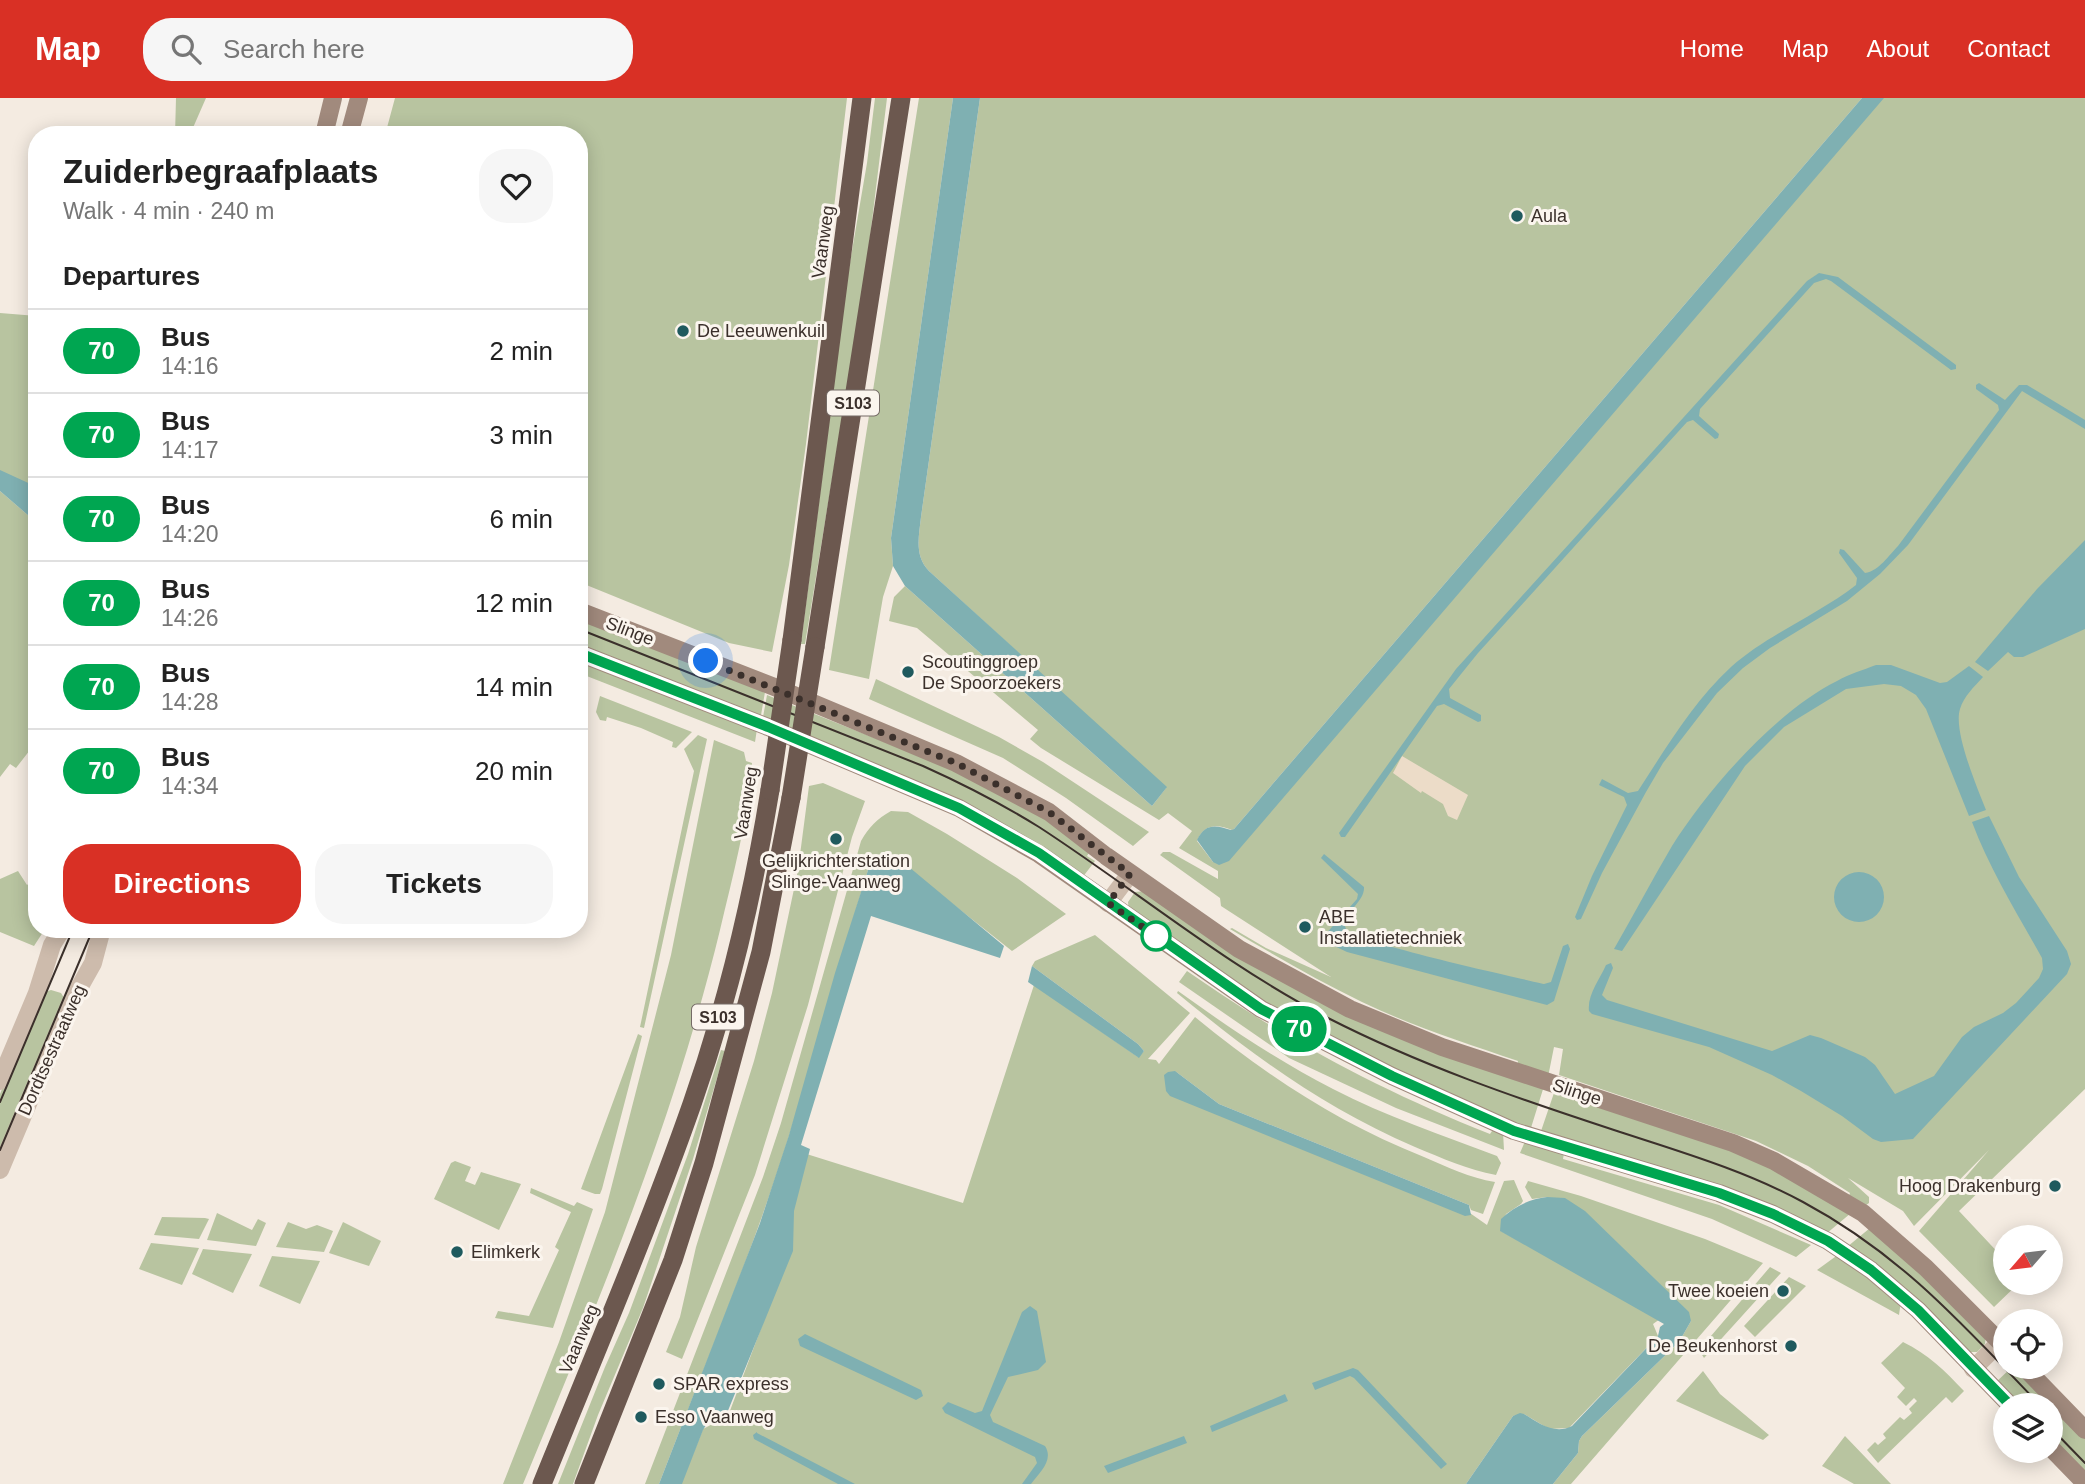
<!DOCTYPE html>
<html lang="en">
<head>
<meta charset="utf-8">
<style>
  body { margin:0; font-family:Arial,sans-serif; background:#f6f6f6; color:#222; height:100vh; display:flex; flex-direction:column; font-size:26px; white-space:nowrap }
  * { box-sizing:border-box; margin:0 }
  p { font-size:23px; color:#767676 }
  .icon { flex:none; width:38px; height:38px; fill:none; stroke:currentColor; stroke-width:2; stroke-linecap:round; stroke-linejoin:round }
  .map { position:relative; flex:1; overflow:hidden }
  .drawer { position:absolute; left:28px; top:28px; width:560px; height:812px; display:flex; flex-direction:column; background:#fff; border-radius:28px; box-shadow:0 4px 18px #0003 }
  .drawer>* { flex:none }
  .badge { padding:0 14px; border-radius:23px; font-size:24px; line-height:46px }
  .needle { width:46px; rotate:242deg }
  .buttons { position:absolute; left:1993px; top:1127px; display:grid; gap:14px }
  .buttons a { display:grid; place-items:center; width:70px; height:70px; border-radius:50%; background:#fff; box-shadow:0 4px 18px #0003; font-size:35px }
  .you { position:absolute; width:35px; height:35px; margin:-18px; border:5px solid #fff; border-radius:50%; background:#1a73e8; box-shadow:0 0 0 10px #1a73e833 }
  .map>.badge { position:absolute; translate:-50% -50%; box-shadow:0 0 0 4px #fff }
  h2 { padding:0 35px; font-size:26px; line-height:63px }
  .round { display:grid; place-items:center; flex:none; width:74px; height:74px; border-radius:28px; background:#f6f6f6 }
  .head { display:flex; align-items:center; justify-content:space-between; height:119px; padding:0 35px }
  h1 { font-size:33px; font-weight:700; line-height:52px }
  .cta { display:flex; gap:14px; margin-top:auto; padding:14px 35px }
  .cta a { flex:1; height:80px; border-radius:28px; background:#d93025; color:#fff; font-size:28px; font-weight:700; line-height:80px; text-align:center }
  .cta a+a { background:#f6f6f6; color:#222 }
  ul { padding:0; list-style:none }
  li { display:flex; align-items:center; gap:21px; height:84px; padding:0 35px; border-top:2px solid #e0e0e0 }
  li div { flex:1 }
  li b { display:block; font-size:26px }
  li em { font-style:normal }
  li .badge { min-width:77px; font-weight:700; text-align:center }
  header { display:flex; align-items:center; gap:42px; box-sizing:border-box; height:98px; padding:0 35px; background:#d93025; color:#fff }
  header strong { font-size:33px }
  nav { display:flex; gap:38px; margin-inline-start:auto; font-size:24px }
  .search { width:490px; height:63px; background:#f6f6f6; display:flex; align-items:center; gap:18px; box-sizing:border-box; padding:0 24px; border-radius:28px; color:#767676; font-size:26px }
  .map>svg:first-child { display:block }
  .green { fill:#b8c4a0 }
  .plaza { fill:#ecdcc8 }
  .water { fill:#7fb0b2 }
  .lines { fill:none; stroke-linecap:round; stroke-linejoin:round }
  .tertiary { stroke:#cdbbac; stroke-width:18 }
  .secondary { stroke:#a18a7d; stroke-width:18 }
  .trunk { stroke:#6c584f; stroke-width:19 }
  .tram { stroke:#3b302b; stroke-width:2 }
  .trunk-bridge { stroke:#6c584f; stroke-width:19 }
  .line-casing { stroke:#fff; stroke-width:16 }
  .line { stroke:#00a651; stroke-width:10 }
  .walk { stroke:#3b302b; stroke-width:7; stroke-dasharray:0 12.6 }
  .poi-dot { fill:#1f5a5e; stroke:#fbf5ee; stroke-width:2.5 }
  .stop-dot { fill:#fff; stroke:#00a651; stroke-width:3.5 }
  .labels { text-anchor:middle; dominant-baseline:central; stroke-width:6; stroke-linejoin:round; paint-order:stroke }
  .shield { fill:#fbf5ee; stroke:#756b66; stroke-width:2 }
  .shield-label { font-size:16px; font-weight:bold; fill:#3b302b }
  .poi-label { font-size:18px; fill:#3b302b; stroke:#fbf5ee; text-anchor:start }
  .street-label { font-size:18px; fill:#3b302b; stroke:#fbf5ee }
</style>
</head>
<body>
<header>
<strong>Map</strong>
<div class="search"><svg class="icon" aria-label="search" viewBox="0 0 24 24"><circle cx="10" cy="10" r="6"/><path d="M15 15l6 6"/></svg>Search here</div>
<nav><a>Home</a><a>Map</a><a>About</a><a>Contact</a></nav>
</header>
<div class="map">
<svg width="2085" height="1386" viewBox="0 0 2085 1386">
  <rect width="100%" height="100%" fill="#f4ebe1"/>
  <!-- green -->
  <path class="green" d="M 176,0 L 206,0 L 192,32 L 198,37 L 175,37 Z
    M 395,0 L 847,0 L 806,346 L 789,467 L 772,554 L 729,545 L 579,484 L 579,37 L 385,37 Z
    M 875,0 L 887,0 L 865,180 L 805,546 L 801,546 L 847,182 L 867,65 Z
    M 919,0 L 953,0 L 891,440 L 893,468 L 883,499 L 869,581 L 829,572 Z
    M 980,0 L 1862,0 L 1234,731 L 1232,732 C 1217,726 1204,726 1197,743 L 1213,764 L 1873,0 L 2085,0 L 2085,991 L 1959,1113 L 2005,1162 L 2006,1185 L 2019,1185 L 1994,1209 L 1919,1133 L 1989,1052 L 1914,1128 L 1903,1113 L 1848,1080 L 1869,1099 L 1869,1105 L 1862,1110 L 1848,1100 L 1850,1095 L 1808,1068 L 1756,1043 L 1559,977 L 1563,951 L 1554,949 L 1548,979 L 1517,969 L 1518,963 C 1465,945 1412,928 1362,904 C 1317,882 1274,857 1230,831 L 1232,830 L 1266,850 L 1331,879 L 1221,808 L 1220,800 L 1160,757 L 1163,754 L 1170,754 L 1218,781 L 1218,773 L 1179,750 L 1192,733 L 1168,715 L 1159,722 L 1041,650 L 1030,641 L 1038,632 L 917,530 L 889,523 L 894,499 L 905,488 L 1152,708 L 1166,690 L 929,473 C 914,458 919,438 921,419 Z
    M 0,215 L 37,218 L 37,398 L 0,382 Z
    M 0,393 L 37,425 L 37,643 L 16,670 L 10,666 L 0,679 Z
    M 579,521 L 765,594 L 760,623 L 579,551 Z
    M 579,560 L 757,631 L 755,644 L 579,575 Z
    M 876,581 L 999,639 L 1043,664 L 1149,734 L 1133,748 L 1066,700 L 1003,660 L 869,601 Z
    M 767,597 L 962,675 L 1044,720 L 1090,753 L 1087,758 L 1095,763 L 1082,780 L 763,619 Z
    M 600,598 L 692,634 L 676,650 L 672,649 L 673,644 L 641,630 L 607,619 L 606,623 L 600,622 L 596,614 Z
    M 698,637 L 707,641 L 644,930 L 640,929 L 694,673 L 684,651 Z
    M 714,642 L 744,654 L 746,663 L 752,665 C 748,722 733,777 720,832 C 673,1025 599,1203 523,1386 L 503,1386 L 559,1244 L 605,1114 L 671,857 Z
    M 823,685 L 865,703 L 852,739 L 808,907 L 755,1077 L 682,1261 L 666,1254 L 680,1219 L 696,1149 L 754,963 L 772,895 L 798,772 L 809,688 Z
    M 891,713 L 908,714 L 947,736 L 1017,780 L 1066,816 L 1012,853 L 896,761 L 869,769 C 841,858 817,949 789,1038 C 752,1156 703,1271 659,1386 L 645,1386 L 763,1079 L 781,1025 L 861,743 C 869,729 877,721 891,713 Z
    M 18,773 L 27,787 L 37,779 L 37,831 L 45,831 L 34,848 L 0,834 L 0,781 Z
    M 1145,793 L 1235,854 L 1544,988 L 1530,1033 L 1434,994 L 1259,902 L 1129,814 L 1128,804 L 1135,794 Z
    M 1095,837 L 1190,915 L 1148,961 L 1156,962 L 1159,966 L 1195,919 C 1267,978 1338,1025 1424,1059 C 1447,1069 1470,1080 1495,1084 L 1483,1116 L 1471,1112 L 1469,1107 L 1219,1006 L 1175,973 L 1213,1007 L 1467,1113 L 1487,1127 L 1504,1083 L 1514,1082 L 1523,1103 L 1521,1106 L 1506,1116 L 1501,1133 L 1660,1221 L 1653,1226 L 1658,1238 L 1569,1330 L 1549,1331 L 1524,1316 L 1513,1318 L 1466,1386 L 681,1386 L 703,1331 L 728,1318 L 789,1156 L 797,1053 L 963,1105 L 1034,887 L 1138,959 L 1144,953 L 1138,946 L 1032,868 L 1035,863 Z
    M 1187,873 C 1286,942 1378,991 1490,1036 L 1494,1030 L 1503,1034 L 1504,1052 L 1396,1010 L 1289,960 L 1179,884 Z
    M 51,892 L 61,895 L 66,903 L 0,1062 L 0,996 L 42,895 Z
    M 1178,893 C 1228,929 1278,963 1333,991 C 1385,1018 1442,1037 1497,1058 L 1501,1065 L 1496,1077 C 1468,1072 1442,1060 1415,1049 C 1322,1009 1254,958 1177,895 Z
    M 638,936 L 642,938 L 602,1091 L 600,1096 L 595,1096 L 581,1091 Z
    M 721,952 L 725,953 L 693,1061 L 643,1210 L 598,1317 L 573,1386 L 558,1386 L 605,1269 L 629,1215 L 688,1056 Z
    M 1555,992 L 1771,1067 L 1851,1115 L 1826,1136 L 1540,1036 Z
    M 1526,1041 L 1564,1055 L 1563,1061 L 1719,1107 L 1811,1147 L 1796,1159 L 1712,1121 L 1520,1055 Z
    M 455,1063 L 471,1069 L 465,1083 L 475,1087 L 481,1074 L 521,1086 L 499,1132 L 434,1101 L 451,1065 Z
    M 1528,1083 L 1581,1098 L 1705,1141 L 1763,1165 L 1571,1386 L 1553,1386 L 1578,1355 L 1579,1343 L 1582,1338 L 1679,1244 L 1691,1223 L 1547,1099 L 1532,1101 L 1525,1089 Z
    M 531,1090 L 574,1108 L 577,1104 L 593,1111 L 553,1230 L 495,1220 L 498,1213 L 529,1218 L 559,1152 L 555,1149 L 571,1114 L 530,1095 Z
    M 217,1115 L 252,1132 L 258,1121 L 266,1125 L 256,1148 L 207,1142 Z
    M 162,1119 L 205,1120 L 209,1121 L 199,1141 L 154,1137 Z
    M 288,1124 L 306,1131 L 317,1127 L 333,1133 L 324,1154 L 276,1149 Z
    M 343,1124 L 381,1143 L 369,1168 L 329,1155 Z
    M 1870,1130 L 1986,1236 L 1985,1246 L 1977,1254 L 1966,1254 L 1847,1149 Z
    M 151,1145 L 199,1150 L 182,1187 L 139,1171 Z
    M 203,1151 L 252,1156 L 233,1195 L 192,1176 Z
    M 1839,1156 L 1901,1203 L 1899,1217 L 1817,1172 Z
    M 272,1158 L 320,1163 L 300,1206 L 259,1188 Z
    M 1770,1169 L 1781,1175 L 1704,1260 L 1699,1252 Z
    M 1789,1179 L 1806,1188 L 1755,1239 L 1744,1228 Z
    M 1903,1244 C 1928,1256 1945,1273 1964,1293 L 1952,1305 L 1946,1299 L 1878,1365 L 1867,1352 L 1875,1344 L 1878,1347 L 1886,1340 L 1883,1336 L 1900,1319 L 1904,1322 L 1912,1315 L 1909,1311 L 1917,1303 L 1914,1300 L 1906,1308 L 1897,1299 L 1905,1290 L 1881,1265 Z
    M 2012,1269 L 2017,1269 L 2085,1339 L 2085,1380 L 2051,1345 L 2051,1307 L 2015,1307 L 1994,1286 Z
    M 1703,1273 L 1720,1296 L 1769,1337 L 1763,1342 L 1676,1303 Z
    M 1845,1338 L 1891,1386 L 1854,1386 L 1822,1368 Z"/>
  <!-- plaza -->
  <path class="plaza" d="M 1402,658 L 1468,697 L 1457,722 L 1448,718 L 1443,706 L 1422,693 L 1421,695 L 1393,675 Z"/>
  <!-- water -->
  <path class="water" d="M 953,0 L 980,0 L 921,419 C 919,438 914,458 929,473 L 1167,689 L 1152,708 L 905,488 L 893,468 L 891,440 Z
    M 1862,0 L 1884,0 L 1229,763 L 1219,767 L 1213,764 L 1197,742 C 1205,725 1216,727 1231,732 L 1234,731 Z
    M 1819,175 L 1838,179 L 1956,267 L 1956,271 L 1951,272 L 1831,183 L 1826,181 L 1814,185 L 1700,311 L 1699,318 L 1719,336 L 1718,340 L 1715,341 L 1693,322 L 1687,324 L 1478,555 L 1449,591 L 1450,600 L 1481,617 L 1481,623 L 1478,624 L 1444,606 L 1437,608 L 1345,739 L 1341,739 L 1339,735 L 1456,571 L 1807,183 Z
    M 1979,285 L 2005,302 L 2019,287 L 2027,287 L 2085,322 L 2085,331 L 2022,293 L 1908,447 L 1880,476 L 1847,503 L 1770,550 L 1743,570 L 1717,595 L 1663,665 L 1646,694 L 1602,775 L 1581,821 L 1577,822 L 1575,819 L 1592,778 L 1627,707 L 1624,699 L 1599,687 L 1602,681 L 1628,695 L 1638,693 C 1666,650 1693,604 1731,569 C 1768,536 1816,518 1856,487 L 1857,480 L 1839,455 L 1840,451 L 1844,452 L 1865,475 C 1879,473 1889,457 1898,448 L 1999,312 L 1998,307 L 1976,291 L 1976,287 Z
    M 0,372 L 37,389 L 37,425 L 0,393 Z
    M 2085,442 L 2085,531 L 2023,559 L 2014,559 L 2008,554 L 1988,573 L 1975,564 L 2037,491 Z
    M 1876,567 L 1891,567 L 1940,585 L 1947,584 L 1969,568 L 1983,579 C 1974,589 1964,598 1960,611 C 1953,633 1977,689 1986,712 L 1969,718 L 1926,611 L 1916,597 L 1901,588 L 1884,586 L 1846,591 L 1784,629 L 1745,668 L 1622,853 L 1614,851 C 1634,816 1652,782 1672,748 C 1708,691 1776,613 1837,583 C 1849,576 1863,572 1876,567 Z
    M 1989,718 L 2019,779 L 2067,853 L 2071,866 L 2067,876 L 1913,1041 L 1881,1044 L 1873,1041 L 1842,1018 L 1801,993 L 1772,977 L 1709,949 L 1592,916 L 1589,913 C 1587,897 1600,881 1606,867 L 1611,865 L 1613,870 L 1602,897 L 1607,902 L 1772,953 L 1810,937 L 1821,940 L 1865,959 L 1875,967 L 1895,996 L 1934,978 L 1962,939 L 1974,929 L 2003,915 L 2016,905 L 2039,880 L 2043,871 L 2042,860 C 2017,815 1990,772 1972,724 Z
    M 1324,756 L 1364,789 C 1365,805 1339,817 1346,831 C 1353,844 1519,880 1544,886 L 1551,884 L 1563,848 L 1568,846 L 1570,851 L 1554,903 L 1547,907 L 1347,854 L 1326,844 L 1327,842 L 1323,839 L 1357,801 L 1358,796 L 1321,760 Z
    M 885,760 L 896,761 L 909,769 L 1004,848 L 1000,860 L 871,818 L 801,1047 L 810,1051 L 794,1113 L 793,1153 L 725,1320 L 706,1327 L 703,1332 L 682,1386 L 659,1386 L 760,1125 L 789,1037 L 835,875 L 869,769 L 876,762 Z
    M1834 799a25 25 0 1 1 50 0a25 25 0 1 1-50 0Z
    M 1032,868 L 1138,946 L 1144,953 L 1139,960 L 1028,884 Z
    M 1175,973 L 1219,1006 L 1469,1107 L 1471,1117 L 1465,1118 L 1170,998 L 1166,993 L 1164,977 L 1168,974 Z
    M 1547,1099 L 1565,1100 L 1585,1113 L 1689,1214 L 1691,1223 L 1679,1244 L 1582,1338 L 1579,1343 L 1578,1355 L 1553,1386 L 1466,1386 L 1513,1318 L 1520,1315 L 1524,1316 C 1539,1325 1554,1337 1572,1328 L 1658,1238 L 1660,1229 L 1664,1226 L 1500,1133 L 1501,1121 C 1514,1109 1529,1101 1547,1099 Z
    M 1030,1208 L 1037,1213 L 1046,1264 L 1038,1272 L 1008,1279 L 990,1317 L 993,1324 L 1045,1348 C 1054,1362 1040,1374 1031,1386 L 1022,1386 L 1037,1365 L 1035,1359 L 945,1315 L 942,1310 L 948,1304 L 975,1315 L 982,1313 L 1022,1214 Z
    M 805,1236 L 921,1292 L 923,1298 L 916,1302 L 800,1248 L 798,1241 Z
    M 1353,1270 L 1358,1272 L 1447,1366 L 1441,1371 L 1354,1280 L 1350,1278 L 1315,1292 L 1312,1285 Z
    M 1285,1296 L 1288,1303 L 1212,1334 L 1210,1328 Z
    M 757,1334 L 757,1335 L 855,1386 L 838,1386 L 754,1341 L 753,1337 Z
    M 1184,1338 L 1187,1345 L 1108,1375 L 1104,1368 Z"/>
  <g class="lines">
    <!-- tertiary -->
    <path class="tertiary" d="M 1108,805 L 1130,776
      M 0,983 L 37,895 L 52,847 L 62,831
      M 0,1072 L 70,906 L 93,865 L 102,831
      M 1973,1271 L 2000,1244"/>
    <!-- secondary -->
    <path class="secondary" d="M 324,37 L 333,0
      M 349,37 L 359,0
      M 579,513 L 782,592 L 956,665 L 1049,714 L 1106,758 L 1239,851 L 1350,911 L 1442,949 L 1733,1045 L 1774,1063 L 1863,1115 L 1926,1170 L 2006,1250
      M 579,555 L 768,629 L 959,710 L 1039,756 L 1261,911 L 1392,978 L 1514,1033 L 1719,1095 L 1773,1116 L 1828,1143 L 1871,1172 L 1918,1212 L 2010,1307
      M 2024,1269 L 2085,1332
      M 2051,1350 L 2085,1385"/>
    <!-- trunk -->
    <path class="trunk" d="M 792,542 L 862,0
      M 815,549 L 901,0
      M 542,1386 C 593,1260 647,1134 692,1006 C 727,906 753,797 770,692
      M 584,1386 L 673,1162 L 704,1065 L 761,854 L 791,700"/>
    <!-- tram -->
    <path class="tram" d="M 579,531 L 923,668 C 963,686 1002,706 1039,729 C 1136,792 1225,867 1328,920 C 1420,967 1516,1000 1614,1032 C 1678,1053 1744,1072 1803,1104 C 1902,1157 1964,1228 2040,1307
      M 0,1004 L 73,831
      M 0,1052 L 93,831
      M 2051,1330 L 2085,1365"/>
    <!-- trunk-bridge -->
    <path class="trunk-bridge" d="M 770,692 L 792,542
      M 791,700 L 815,549"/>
  </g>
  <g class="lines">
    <!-- line casing -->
    <g class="line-casing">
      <path id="line" d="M 579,555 L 768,629 L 959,710 L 1039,755 L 1261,911 L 1392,978 L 1514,1033 L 1719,1095 L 1773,1116 L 1828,1143 L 1871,1172 L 1918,1212 L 2010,1307"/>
    </g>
    <!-- line -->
    <use href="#line" class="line"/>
    <!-- walk -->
    <path class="walk" d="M 706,563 L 956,665 L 1049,714 L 1130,776 L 1108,805 L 1156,838"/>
  </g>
  <!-- markers -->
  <g class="poi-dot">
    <circle cx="1517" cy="118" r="7"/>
    <circle cx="683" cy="233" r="7"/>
    <circle cx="908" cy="574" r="7"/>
    <circle cx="836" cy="741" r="7"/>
    <circle cx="1305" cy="829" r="7"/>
    <circle cx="2055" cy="1088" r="7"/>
    <circle cx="457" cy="1154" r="7"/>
    <circle cx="1783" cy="1193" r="7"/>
    <circle cx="1791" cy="1248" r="7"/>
    <circle cx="659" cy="1286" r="7"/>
    <circle cx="641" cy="1319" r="7"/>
  </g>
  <circle class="stop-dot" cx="1156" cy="838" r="14"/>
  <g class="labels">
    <!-- shield labels -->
    <g class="shield">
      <rect x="827" y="292.5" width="52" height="25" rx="5"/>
      <rect x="692" y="906.5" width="52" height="25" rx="5"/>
    </g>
    <g class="shield-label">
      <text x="853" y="305">S103</text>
      <text x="718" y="919">S103</text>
    </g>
    <!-- poi labels -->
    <g class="poi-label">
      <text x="1531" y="118">Aula</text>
      <text x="697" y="233">De Leeuwenkuil</text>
      <text x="922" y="564">Scoutinggroep<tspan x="922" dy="21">De Spoorzoekers</tspan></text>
      <text x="836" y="763" text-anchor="middle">Gelijkrichterstation<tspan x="836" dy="21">Slinge-Vaanweg</tspan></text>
      <text x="1319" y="819">ABE<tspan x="1319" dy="21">Installatietechniek</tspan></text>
      <text x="2041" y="1088" text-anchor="end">Hoog Drakenburg</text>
      <text x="471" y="1154">Elimkerk</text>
      <text x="1769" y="1193" text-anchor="end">Twee koeien</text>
      <text x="1777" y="1248" text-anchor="end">De Beukenhorst</text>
      <text x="673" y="1286">SPAR express</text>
      <text x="655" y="1319">Esso Vaanweg</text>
    </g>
    <!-- street labels -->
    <g class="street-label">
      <text transform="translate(823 144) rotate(-82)">Vaanweg</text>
      <text transform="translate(630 533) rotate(21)">Slinge</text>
      <text transform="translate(746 705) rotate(-81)">Vaanweg</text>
      <text transform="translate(52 952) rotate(-66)">Dordtsestraatweg</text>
      <text transform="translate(1577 994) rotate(18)">Slinge</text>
      <text transform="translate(579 1241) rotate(-67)">Vaanweg</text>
    </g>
  </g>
</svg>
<div class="buttons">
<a><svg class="needle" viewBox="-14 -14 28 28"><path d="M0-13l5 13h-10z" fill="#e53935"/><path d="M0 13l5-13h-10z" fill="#767676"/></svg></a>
<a><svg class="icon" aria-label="locate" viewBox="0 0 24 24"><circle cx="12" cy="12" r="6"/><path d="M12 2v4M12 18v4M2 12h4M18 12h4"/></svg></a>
<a><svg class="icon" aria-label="layers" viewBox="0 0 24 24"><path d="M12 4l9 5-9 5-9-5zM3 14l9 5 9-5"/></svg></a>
</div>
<div class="you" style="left:706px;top:563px"></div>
<b class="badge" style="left:1299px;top:931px;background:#00a651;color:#fff">70</b>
<section class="drawer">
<div class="head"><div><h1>Zuiderbegraafplaats</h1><p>Walk · 4 min · 240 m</p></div><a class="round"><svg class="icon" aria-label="heart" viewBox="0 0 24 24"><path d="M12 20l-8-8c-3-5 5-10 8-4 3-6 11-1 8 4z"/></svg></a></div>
<h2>Departures</h2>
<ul>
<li><span class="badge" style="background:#00a651;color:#fff">70</span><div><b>Bus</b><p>14:16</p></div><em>2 min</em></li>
<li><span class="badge" style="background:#00a651;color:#fff">70</span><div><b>Bus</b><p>14:17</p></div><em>3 min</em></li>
<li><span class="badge" style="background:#00a651;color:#fff">70</span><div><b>Bus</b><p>14:20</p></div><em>6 min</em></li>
<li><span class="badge" style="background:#00a651;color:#fff">70</span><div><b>Bus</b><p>14:26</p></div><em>12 min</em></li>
<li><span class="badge" style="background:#00a651;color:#fff">70</span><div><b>Bus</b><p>14:28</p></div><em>14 min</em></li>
<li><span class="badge" style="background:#00a651;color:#fff">70</span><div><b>Bus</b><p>14:34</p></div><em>20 min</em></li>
</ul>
<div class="cta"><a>Directions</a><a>Tickets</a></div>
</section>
</div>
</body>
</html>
